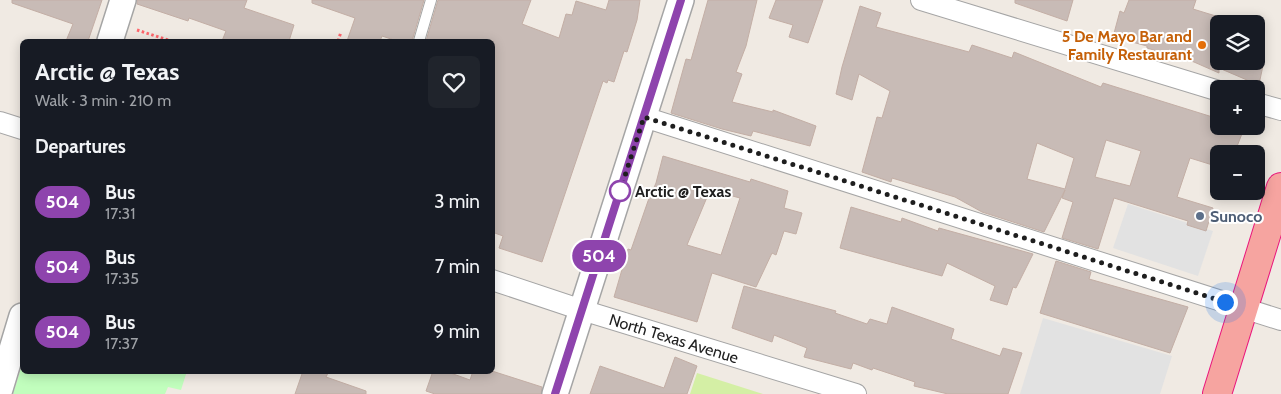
<!DOCTYPE html>
<html lang="en">
<head>
<meta charset="utf-8">
<style>
  body { margin:0; font-family:Cabin,sans-serif; background:#20242c; color:#f1f3f6; height:100vh; display:flex; flex-direction:column; font-size:19px; white-space:nowrap }
  * { box-sizing:border-box; margin:0 }
  p { font-size:16px; color:#9ea1a6 }
  .icon { flex:none; width:28px; height:28px; fill:none; stroke:currentColor; stroke-width:2; stroke-linecap:round; stroke-linejoin:round }
  .map { position:relative; flex:1; overflow:hidden }
  .drawer { position:absolute; left:20px; top:39px; width:475px; height:335px; display:flex; flex-direction:column; background:#171b24; border-radius:8px; box-shadow:0 2px 12px #0003 }
  .drawer>* { flex:none }
  .badge { padding:0 10px; border-radius:16px; font-size:18px; line-height:32px }
  .controls { position:absolute; left:1210px; top:15px; display:grid; gap:10px }
  .controls a { display:grid; place-items:center; width:55px; height:55px; border-radius:8px; background:#171b24; box-shadow:0 2px 12px #0003; font-size:25px }
  .you { position:absolute; width:25px; height:25px; margin:-12px; border:4px solid #fff; border-radius:50%; background:#1a73e8; box-shadow:0 0 0 8px #1a73e833 }
  .map>.badge { position:absolute; translate:-50% -50%; box-shadow:0 0 0 2px #fff }
  h2 { padding:0 15px; font-size:19px; line-height:45px }
  .round { display:grid; place-items:center; flex:none; width:52px; height:52px; border-radius:8px; background:#20242c }
  .headline { display:flex; align-items:center; justify-content:space-between; height:85px; padding:0 15px }
  h1 { font-size:24px; font-weight:700; line-height:38px }
  ul { padding:0; list-style:none }
  li { display:flex; align-items:center; gap:15px; height:65px; padding:0 15px }
  li div { flex:1 }
  li b { display:block; font-size:19px }
  li em { font-style:normal }
  li .badge { min-width:55px; font-weight:700; text-align:center }
  .map>svg:first-child { display:block }
  .grass { fill:#d4efa5 }
  .park { fill:#c1febd }
  .parking { fill:#e2e2e2 }
  .building { fill:#c8bbb6; stroke:#c3aea5; fill-rule:evenodd }
  .lines { fill:none; stroke-linecap:round; stroke-linejoin:round }
  .service-casing { stroke:#a5a5a5; stroke-width:12 }
  .minor-casing { stroke:#a5a5a5; stroke-width:22 }
  .tertiary-casing { stroke:#a5a5a5; stroke-width:28 }
  .trunk-casing { stroke:#ea157c; stroke-width:30 }
  .path { stroke:#ff666c; stroke-width:3; stroke-dasharray:2.5 2.5; stroke-linecap:butt }
  .service { stroke:#fff; stroke-width:10 }
  .minor { stroke:#fff; stroke-width:20 }
  .tertiary { stroke:#fff; stroke-width:25 }
  .trunk { stroke:#f6a4a0; stroke-width:28 }
  .line-casing { stroke:#fff; stroke-width:11 }
  .line { stroke:#8e44ad; stroke-width:8 }
  .walk { stroke:#1e1e1e; stroke-width:5; stroke-dasharray:0 9 }
  .food-dot { fill:#e8710a; stroke:#fff; stroke-width:2 }
  .stop-dot { fill:#fff; stroke:#8e44ad; stroke-width:2.5 }
  .service-dot { fill:#5c6f8a; stroke:#fff; stroke-width:2 }
  .labels { text-anchor:middle; dominant-baseline:central; stroke-width:4; stroke-linejoin:round; paint-order:stroke }
  .food-label { font-size:16px; font-weight:bold; fill:#c56008; stroke:#fff; text-anchor:end }
  .stop-label { font-size:16px; font-weight:bold; fill:#1e1e1e; stroke:#fff; text-anchor:start }
  .service-label { font-size:16px; font-weight:bold; fill:#4e5e75; stroke:#fff; text-anchor:start }
  .street-label { font-size:16px; fill:#1e1e1e; stroke:#fff }
</style>
</head>
<body>
<div class="map">
<svg width="1281" height="394" viewBox="0 0 1281 394">
  <rect width="100%" height="100%" fill="#f0eae3"/>
  <!-- grass -->
  <path class="grass" d="M 697,373 L 763,394 L 690,394 Z"/>
  <!-- park -->
  <path class="park" d="M 22,365 L 22,371 L 187,371 L 181,390 L 168,387 L 165,394 L 13,394 Z"/>
  <!-- parking -->
  <path class="parking" d="M 1128,204 L 1213,231 L 1198,276 L 1113,248 Z
    M 1043,318 L 1172,356 L 1160,394 L 1020,394 Z"/>
  <!-- building -->
  <path class="building" d="M 12,0 L 102,0 L 88,41 L 66,41 L 73,24 L 12,3 Z
    M 137,0 L 247,0 L 244,8 L 294,25 L 289,41 L 222,41 L 226,31 L 189,18 L 188,21 L 137,4 Z
    M 312,0 L 424,0 L 412,41 L 397,41 L 382,36 L 380,41 L 347,41 L 355,18 L 312,3 Z
    M 438,0 L 531,0 L 522,24 L 559,38 L 566,14 L 572,15 L 576,1 L 606,10 L 609,0 L 640,0 L 637,20 L 627,52 L 624,51 L 614,82 L 608,80 L 607,83 L 603,81 L 542,262 L 499,248 L 503,236 L 492,232 L 492,41 L 426,41 Z
    M 708,0 L 757,0 L 746,46 L 736,72 L 742,74 L 732,102 L 773,112 L 773,110 L 816,126 L 810,146 L 753,131 L 751,136 L 722,129 L 671,113 L 686,59 L 691,60 Z
    M 776,0 L 823,0 L 808,43 L 789,37 L 793,25 L 769,18 Z
    M 1015,0 L 1073,0 L 1067,21 L 1015,3 Z
    M 1129,0 L 1196,0 L 1193,9 L 1219,17 L 1219,61 L 1264,61 L 1258,89 L 1247,80 L 1219,68 L 1219,73 L 1194,62 L 1147,48 L 1147,46 L 1113,37 L 1120,11 L 1124,13 Z
    M 860,6 L 881,13 L 876,27 L 969,52 L 972,45 L 1012,58 L 1014,52 L 1101,87 L 1103,83 L 1219,119 L 1219,126 L 1245,126 L 1234,154 L 1219,154 L 1219,167 L 1190,158 L 1177,197 L 1213,208 L 1206,231 L 1187,225 L 1188,221 L 1114,198 L 1098,249 L 1062,238 L 1073,202 L 1062,198 L 1065,190 L 1044,232 L 982,212 L 955,197 L 892,178 L 891,182 L 862,172 L 877,117 L 882,118 L 890,91 L 859,74 L 852,100 L 836,94 L 842,67 ZM 1106,140 L 1141,151 L 1130,186 L 1095,177 ZM 1037,143 L 1074,158 L 1065,189 L 1027,179 Z
    M 663,156 L 750,182 L 751,179 L 788,191 L 784,208 L 802,213 L 796,234 L 784,231 L 776,255 L 772,253 L 756,287 L 712,273 L 697,322 L 614,297 L 628,249 L 631,250 L 648,201 L 656,183 ZM 710,190 L 740,198 L 721,255 L 687,245 Z
    M 851,207 L 901,222 L 902,218 L 938,231 L 939,228 L 1033,254 L 1016,288 L 1013,287 L 1007,305 L 990,300 L 995,286 L 947,263 L 942,276 L 840,248 Z
    M 1056,261 L 1091,272 L 1089,279 L 1188,307 L 1170,353 L 1040,313 Z
    M 744,286 L 836,311 L 835,313 L 867,324 L 870,319 L 887,324 L 892,307 L 954,329 L 951,339 L 1000,356 L 1003,348 L 1022,353 L 1008,394 L 948,394 L 914,386 L 915,382 L 873,368 L 872,370 L 853,363 L 851,369 L 804,357 L 807,348 L 774,335 L 772,342 L 732,328 Z
    M 675,357 L 697,366 L 687,394 L 590,394 L 600,366 L 664,388 Z
    M 303,371 L 329,371 L 326,377 L 366,391 L 366,394 L 295,394 Z
    M 433,371 L 445,371 L 470,380 L 473,371 L 492,371 L 542,387 L 541,394 L 435,394 L 426,391 Z"/>
  <g class="lines">
    <!-- service casing -->
    <g class="service-casing">
      <path id="service" d="M 419,41 L 431,0"/>
    </g>
    <!-- minor casing -->
    <g class="minor-casing">
      <g id="minor">
        <path d="M 921,0 L 1219,91"/>
        <path d="M 1256,103 L 1281,110"/>
        <path d="M 644,117 L 1281,320"/>
        <path d="M 0,122 L 22,129"/>
        <path id="s1" d="M 492,280 L 582,310 L 856,394"/>
      </g>
    </g>
    <!-- tertiary casing -->
    <g class="tertiary-casing">
      <path id="tertiary" d="M 110,41 L 123,0
        M 0,389 L 22,316
        M 555,394 L 681,0"/>
    </g>
    <!-- trunk casing -->
    <g class="trunk-casing">
      <path id="trunk" d="M 1217,394 L 1281,187"/>
    </g>
    <!-- path -->
    <path class="path" d="M 137,30 L 171,41
      M 338,41 L 341,32"/>
    <!-- service -->
    <use href="#service" class="service"/>
    <!-- minor -->
    <use href="#minor" class="minor"/>
    <!-- tertiary -->
    <use href="#tertiary" class="tertiary"/>
    <!-- trunk -->
    <use href="#trunk" class="trunk"/>
  </g>
  <g class="lines">
    <!-- line casing -->
    <g class="line-casing">
      <path id="line" d="M 555,394 L 681,0"/>
    </g>
    <!-- line -->
    <use href="#line" class="line"/>
    <!-- walk -->
    <path class="walk" d="M 620,191 L 644,117 L 1225,302"/>
  </g>
  <!-- markers -->
  <circle class="food-dot" cx="1202" cy="45" r="5"/>
  <circle class="stop-dot" cx="620" cy="191" r="10"/>
  <circle class="service-dot" cx="1200" cy="216" r="5"/>
  <g class="labels">
    <!-- food labels -->
    <g class="food-label">
      <text x="1192" y="36">5 De Mayo Bar and<tspan x="1192" dy="18">Family Restaurant</tspan></text>
    </g>
    <!-- stop labels -->
    <g class="stop-label">
      <text x="635" y="191">Arctic @ Texas</text>
    </g>
    <!-- service labels -->
    <g class="service-label">
      <text x="1210" y="216">Sunoco</text>
    </g>
    <!-- street labels -->
    <g class="street-label">
      <text stroke="none"><textPath href="#s1" startOffset="191">North Texas Avenue</textPath></text>
    </g>
  </g>
</svg>
<div class="controls">
<a><svg class="icon" aria-label="layers" viewBox="0 0 24 24"><path d="M12 4l9 5-9 5-9-5zM3 14l9 5 9-5"/></svg></a>
<a>+</a>
<a>−</a>
</div>
<div class="you" style="left:1225px;top:302px"></div>
<b class="badge" style="left:599px;top:256px;background:#8e44ad;color:#fff">504</b>
<section class="drawer">
<div class="headline"><div><h1>Arctic @ Texas</h1><p>Walk · 3 min · 210 m</p></div><a class="round"><svg class="icon" aria-label="heart" viewBox="0 0 24 24"><path d="M12 20l-8-8c-3-5 5-10 8-4 3-6 11-1 8 4z"/></svg></a></div>
<h2>Departures</h2>
<ul>
<li><span class="badge" style="background:#8e44ad;color:#fff">504</span><div><b>Bus</b><p>17:31</p></div><em>3 min</em></li>
<li><span class="badge" style="background:#8e44ad;color:#fff">504</span><div><b>Bus</b><p>17:35</p></div><em>7 min</em></li>
<li><span class="badge" style="background:#8e44ad;color:#fff">504</span><div><b>Bus</b><p>17:37</p></div><em>9 min</em></li>
</ul>
</section>
</div>
</body>
</html>
